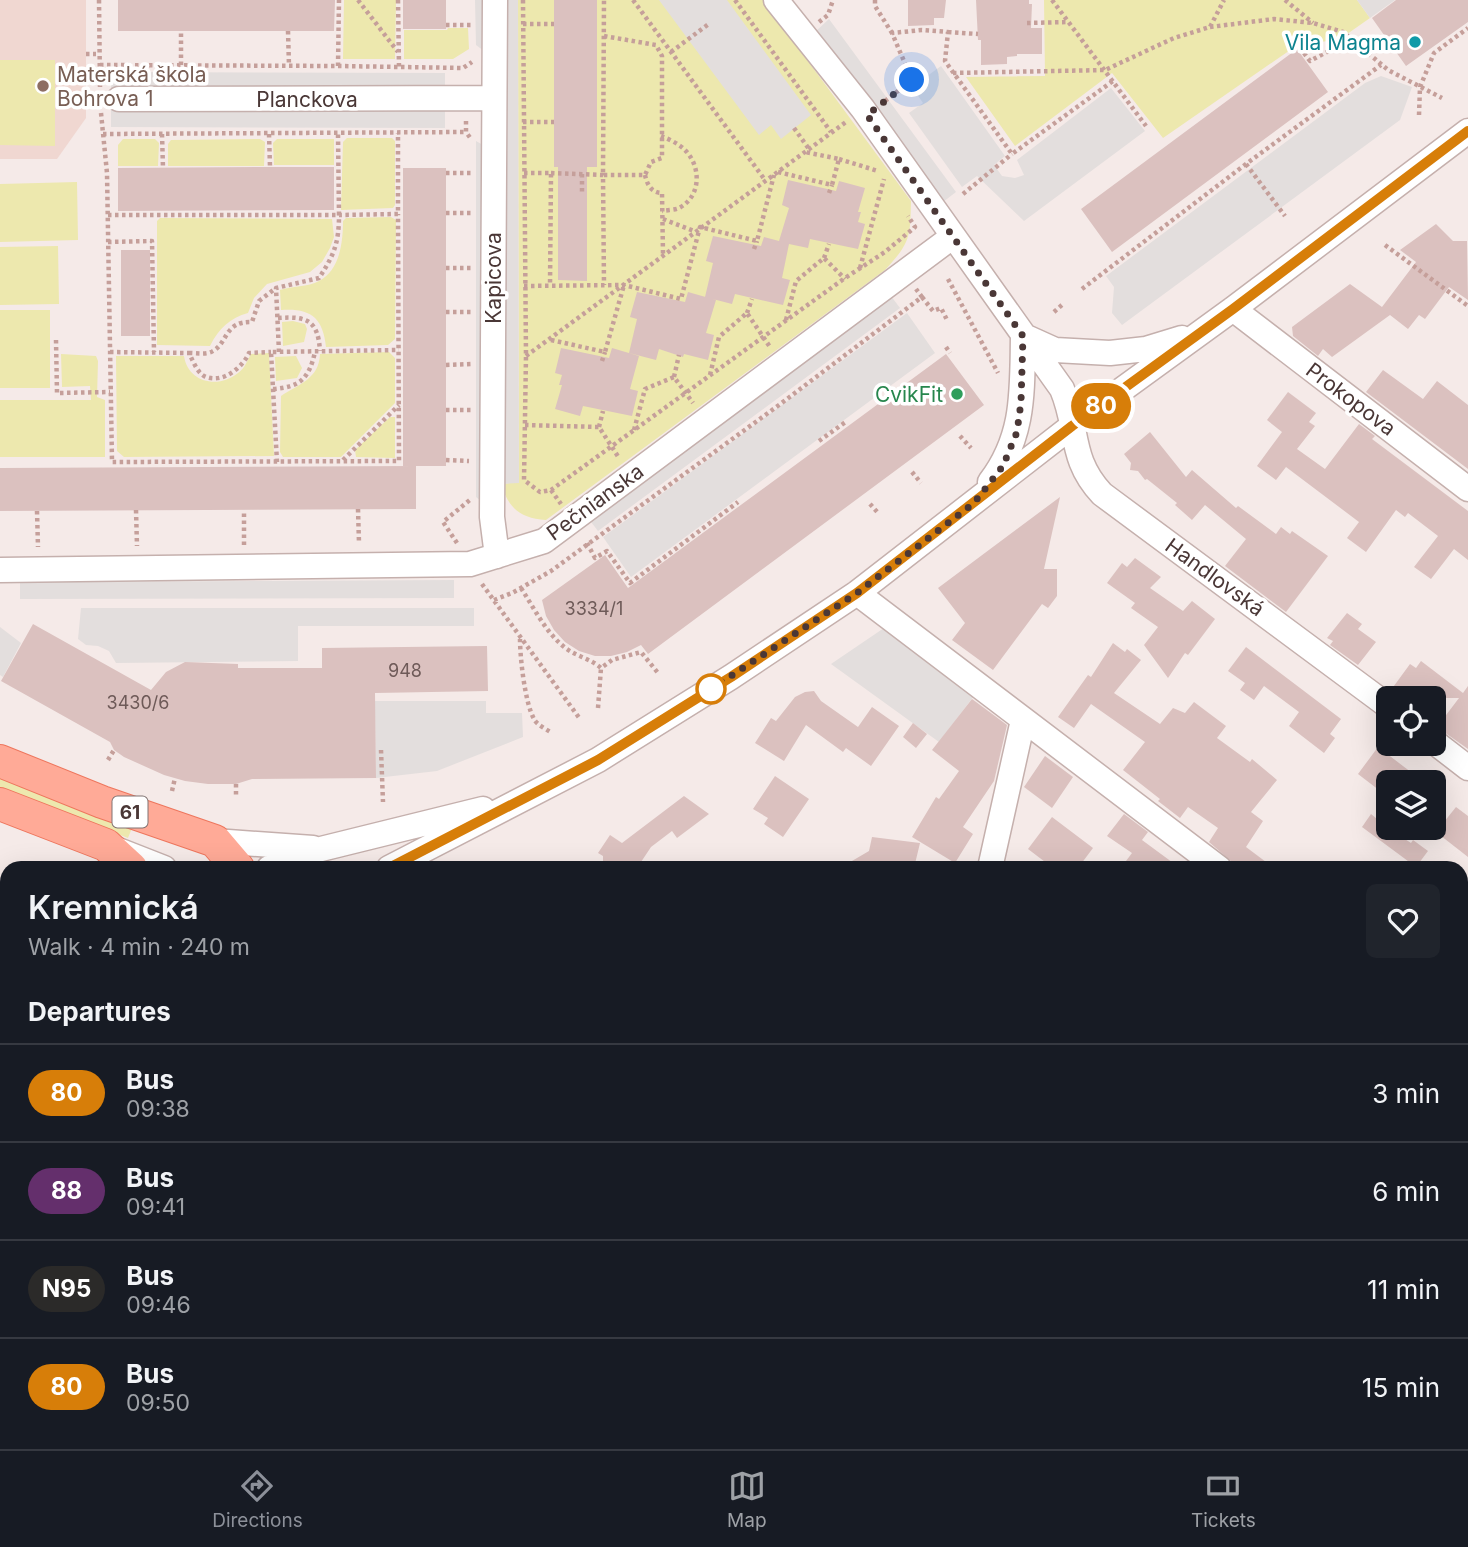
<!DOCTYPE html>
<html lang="en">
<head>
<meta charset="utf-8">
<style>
  body { margin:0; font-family:Inter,sans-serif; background:#20242c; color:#f1f3f6; height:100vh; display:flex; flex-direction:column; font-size:26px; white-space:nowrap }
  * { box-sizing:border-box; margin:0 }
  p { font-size:23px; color:#9ea1a6 }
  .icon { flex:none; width:38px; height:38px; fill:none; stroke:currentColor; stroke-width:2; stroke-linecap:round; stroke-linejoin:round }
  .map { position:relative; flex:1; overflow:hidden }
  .side { position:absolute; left:0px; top:861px; width:1468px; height:588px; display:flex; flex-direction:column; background:#171b24; border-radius:21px 21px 0 0; box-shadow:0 7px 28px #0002 }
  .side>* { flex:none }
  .badge { padding:0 14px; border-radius:23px; font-size:24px; line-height:46px }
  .fabs { position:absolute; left:1376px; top:686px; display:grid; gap:14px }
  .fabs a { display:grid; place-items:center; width:70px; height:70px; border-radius:10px; background:#171b24; box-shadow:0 7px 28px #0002; font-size:35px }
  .you { position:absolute; width:35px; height:35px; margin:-18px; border:5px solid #fff; border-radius:50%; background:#1a73e8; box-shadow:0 0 0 10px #1a73e833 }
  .map>.badge { position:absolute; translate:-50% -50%; box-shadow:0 0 0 4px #fff }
  h2 { padding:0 28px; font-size:26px; line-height:63px }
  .round { display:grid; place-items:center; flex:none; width:74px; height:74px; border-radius:10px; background:#20242c }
  .overview { display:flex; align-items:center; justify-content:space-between; height:119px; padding:0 28px }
  h1 { font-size:33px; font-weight:600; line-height:52px }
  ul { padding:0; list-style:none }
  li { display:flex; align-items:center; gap:21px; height:98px; padding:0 28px; border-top:2px solid #363941 }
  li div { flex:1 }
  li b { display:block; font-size:26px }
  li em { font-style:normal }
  li .badge { min-width:77px; font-weight:700; text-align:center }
  .tabs { display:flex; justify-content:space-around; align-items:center; height:98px; border-top:2px solid #363941; background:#171b24; font-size:19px; color:#9ea1a6 }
  .tabs a { display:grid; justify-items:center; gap:4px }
  .tabs .selected { color:#8c9099 }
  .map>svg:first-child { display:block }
  .education { fill:#f0d7d1 }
  .green { fill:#ede8ae }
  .parking { fill:#e3dedd }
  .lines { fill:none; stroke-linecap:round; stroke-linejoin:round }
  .stream { stroke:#a0f7ec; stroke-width:7 }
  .building { fill:#dbc1bf }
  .minor-casing { stroke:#c5b0ad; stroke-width:27 }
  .major-casing { stroke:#ee765d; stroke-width:34 }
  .path { stroke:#c59f9a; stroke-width:4.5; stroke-dasharray:3.5 3.5; stroke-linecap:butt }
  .minor { stroke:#fff; stroke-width:24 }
  .major { stroke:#ffaa97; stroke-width:32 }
  .line-casing { stroke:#fff; stroke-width:16 }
  .line { stroke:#d77e09; stroke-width:10 }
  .walk { stroke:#4a3736; stroke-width:7; stroke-dasharray:0 12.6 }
  .culture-dot { fill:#0f9aa8; stroke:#fff; stroke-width:2.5 }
  .education-dot { fill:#8d6e63; stroke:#fff; stroke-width:2.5 }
  .leisure-dot { fill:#2e9e5b; stroke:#fff; stroke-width:2.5 }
  .stop-dot { fill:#fff; stroke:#d77e09; stroke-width:3.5 }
  .labels { text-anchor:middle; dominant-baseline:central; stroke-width:7; stroke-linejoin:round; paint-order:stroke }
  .number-label { font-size:18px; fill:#6e5a58 }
  .shield { fill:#fff; stroke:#807372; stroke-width:2 }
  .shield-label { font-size:19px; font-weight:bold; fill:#4a3736 }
  .culture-label { font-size:21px; fill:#0d838f; stroke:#fff; text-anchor:end }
  .education-label { font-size:21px; fill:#785e54; stroke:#fff; text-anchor:start }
  .street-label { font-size:21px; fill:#4a3736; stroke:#fff }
  .leisure-label { font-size:21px; fill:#27864d; stroke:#fff; text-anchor:end }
</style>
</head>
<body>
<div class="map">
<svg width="1468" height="1449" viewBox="0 0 1468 1449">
  <rect width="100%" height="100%" fill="#f5eae8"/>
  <!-- education -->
  <path class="education" d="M 0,0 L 86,0 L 86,118 L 57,159 L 0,159 Z"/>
  <!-- green -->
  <path class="green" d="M 344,0 L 396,0 L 395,59 L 343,59 Z
    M 518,0 L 763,0 L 911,201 C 910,237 911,242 885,270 L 546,520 C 520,518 509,509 501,484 L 519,482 Z
    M 1044,0 L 1357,0 L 1370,18 L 1340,39 L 1296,46 L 1163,138 L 1112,73 L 1015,146 L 966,77 L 1045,76 Z
    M 448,28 L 468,28 L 469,49 L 453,59 L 404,59 L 404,30 L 447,30 Z
    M 0,60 L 55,60 L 55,146 L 0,145 Z
    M 347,138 L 392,138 L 395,141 L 395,205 L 393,208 L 341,210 L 343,142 Z
    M 123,139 L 155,139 L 159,143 L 158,166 L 118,166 L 118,145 Z
    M 260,139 L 265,142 L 264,166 L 168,166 L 168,144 L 171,140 Z
    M 277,139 L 334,139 L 334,165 L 274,165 L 273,143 Z
    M 77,182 L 78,240 L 0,242 L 0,184 Z
    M 391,217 L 396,220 L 395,339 L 388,345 L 326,347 C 323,317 310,308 281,310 L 280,290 C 292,286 308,287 319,281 C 340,270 343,242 343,221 L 346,218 Z
    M 160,218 L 332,219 L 334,237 L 330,248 L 322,262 L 310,272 L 267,284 L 254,298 L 248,313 C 230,318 219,328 210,346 L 157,345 L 157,221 Z
    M 58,246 L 59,304 L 0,305 L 0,247 Z
    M 0,310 L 50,310 L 50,388 L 0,388 Z
    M 293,321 L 305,324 L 307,329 L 304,342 L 283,346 L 282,322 Z
    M 389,352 L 395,358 L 395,403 L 341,457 L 283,457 L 280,452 L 281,396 C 299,384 319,379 320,354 Z
    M 269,353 L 274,456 L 124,457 L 117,451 L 116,356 L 184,356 C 188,383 219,389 238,373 C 245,368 247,361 251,354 Z
    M 61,354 L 96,356 L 98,361 L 97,397 L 105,400 L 105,457 L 0,457 L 0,400 L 91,400 L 90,386 L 62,387 Z
    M 296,356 L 302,368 L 297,378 L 276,381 L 275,357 Z
    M 390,417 L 395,417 L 395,458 L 356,457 L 355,450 Z
    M 0,778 L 132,828 L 128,838 L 0,788 Z
    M 0,925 L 7,930 L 7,1442 L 806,1442 L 817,1449 L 0,1449 Z"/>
  <!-- parking -->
  <path class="parking" d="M 475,0 L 487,0 L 488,54 L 476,45 Z
    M 500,0 L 518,0 L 519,483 L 501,484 Z
    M 659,0 L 727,0 L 811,115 L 781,139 L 771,125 L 759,135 Z
    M 1357,0 L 1395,0 L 1370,18 Z
    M 829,19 L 956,192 L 943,202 L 815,32 Z
    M 941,66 L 1005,156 L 994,165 L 1002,176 L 1015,178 L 1024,175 L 1017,160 L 1111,88 L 1145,131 L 1024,221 L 977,176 L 962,187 L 909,113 L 923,103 L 912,87 Z
    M 111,72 L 445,73 L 445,128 L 111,127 Z
    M 1381,76 L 1412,87 L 1400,120 L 1122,325 L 1112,313 L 1114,287 L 1106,276 L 1365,83 Z
    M 476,141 L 488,148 L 488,507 L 476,497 Z
    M 891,296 L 900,308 L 598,531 L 588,518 Z
    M 907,313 L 935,353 L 631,577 L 603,537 Z
    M 454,580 L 454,598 L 20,599 L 20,582 Z
    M 81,608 L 474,608 L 474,626 L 298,626 L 298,661 L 116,663 L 109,651 L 98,646 L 86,645 L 78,639 Z
    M 0,627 L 21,643 L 3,677 L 0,675 Z
    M 884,628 L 974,696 L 939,742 L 831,664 Z
    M 315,701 L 486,701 L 486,713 L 522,713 L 523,737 L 437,771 L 376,778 L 375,713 Z"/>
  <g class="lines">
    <!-- stream -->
    <path class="stream" d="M 0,1091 L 7,1093"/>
  </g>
  <!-- building -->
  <path class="building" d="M 118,0 L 335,0 L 334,31 L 118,31 Z
    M 403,0 L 446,0 L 446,29 L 403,29 Z
    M 554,0 L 597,0 L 597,167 L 587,167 L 587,281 L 558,280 L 558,167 L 554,167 Z
    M 908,0 L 946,0 L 944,18 L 934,18 L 934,25 L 908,26 Z
    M 976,0 L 1029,0 L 1029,4 L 1032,4 L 1031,28 L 1042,28 L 1042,54 L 1017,54 L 1017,56 L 1007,57 L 1007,64 L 981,65 L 981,40 L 978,40 Z
    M 1396,0 L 1468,0 L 1468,22 L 1406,66 L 1372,18 Z
    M 1297,49 L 1328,92 L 1112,252 L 1081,209 Z
    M 270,167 L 334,167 L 334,210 L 118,211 L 118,168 Z
    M 403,168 L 446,168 L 446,466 L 403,466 Z
    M 788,180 L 836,191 L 839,181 L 865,188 L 858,212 L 861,212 L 858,222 L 865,224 L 858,249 L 810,239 L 808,248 L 789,244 L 782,278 L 790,280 L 783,305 L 735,294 L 732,304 L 705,297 L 713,263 L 706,261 L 713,236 L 761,246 L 764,237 L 779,241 L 789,208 L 782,205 Z
    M 1436,224 L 1453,241 L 1467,241 L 1468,300 L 1449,287 L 1425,319 L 1419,315 L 1408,329 L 1390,315 L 1332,357 L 1323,349 L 1318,356 L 1293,336 L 1292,327 L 1350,284 L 1382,307 L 1416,262 L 1400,250 Z
    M 121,250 L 150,250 L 150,336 L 121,336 Z
    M 637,292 L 685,302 L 688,292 L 716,300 L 706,333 L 714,335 L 708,360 L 684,354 L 683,357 L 659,349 L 656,360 L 629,353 L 637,319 L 630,317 Z
    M 561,348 L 609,358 L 612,348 L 639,356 L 630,389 L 638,391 L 632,416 L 583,406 L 580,416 L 555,409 L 562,385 L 559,385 L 562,375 L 555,373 Z
    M 946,354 L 984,405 L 648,654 L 641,645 L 627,652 L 611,656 L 595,656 L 579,651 L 565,642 L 554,630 L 546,616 L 542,600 L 605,555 L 628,588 Z
    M 1383,370 L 1423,399 L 1437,381 L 1468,405 L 1468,469 L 1366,392 Z
    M 1288,392 L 1316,413 L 1309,422 L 1315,426 L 1297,449 L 1325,469 L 1359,424 L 1375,436 L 1372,439 L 1468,511 L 1468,560 L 1454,549 L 1431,579 L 1414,567 L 1438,536 L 1408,513 L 1405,517 L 1396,510 L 1366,552 L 1347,538 L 1359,522 L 1286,467 L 1276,480 L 1257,466 L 1282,432 L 1267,420 Z
    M 1150,432 L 1186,477 L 1192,470 L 1236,508 L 1238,506 L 1276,534 L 1281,527 L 1290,534 L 1292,531 L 1328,556 L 1286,612 L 1225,566 L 1246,539 L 1205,505 L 1192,520 L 1175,505 L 1177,503 L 1147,479 L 1145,480 L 1138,471 L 1130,470 L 1131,463 L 1124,454 Z
    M 416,466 L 416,509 L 0,511 L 0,468 Z
    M 1060,497 L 1044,569 L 1057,569 L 1057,596 L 1048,608 L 1042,604 L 993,670 L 952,640 L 965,623 L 938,588 Z
    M 1135,558 L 1161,577 L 1150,588 L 1183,611 L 1192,601 L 1215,619 L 1188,655 L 1185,653 L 1168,678 L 1144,645 L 1158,627 L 1131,608 L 1135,603 L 1107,583 L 1122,563 L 1127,567 Z
    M 1347,613 L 1362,624 L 1358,629 L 1376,642 L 1358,665 L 1330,645 L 1333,641 L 1327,638 Z
    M 33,624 L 151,690 L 166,672 L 185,662 L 238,664 L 238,668 L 322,668 L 322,648 L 487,646 L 488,691 L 375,693 L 376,778 L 252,779 L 236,784 L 208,784 L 185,781 L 164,775 L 124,757 L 114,750 L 110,742 L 1,681 Z
    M 1113,643 L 1125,652 L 1127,649 L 1141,660 L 1114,693 L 1160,724 L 1173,708 L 1185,713 L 1194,702 L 1226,726 L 1217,738 L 1250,762 L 1252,759 L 1277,780 L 1251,812 L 1263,821 L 1246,847 L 1274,868 L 1239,868 L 1209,842 L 1218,828 L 1188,807 L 1180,818 L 1158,801 L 1160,799 L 1123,770 L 1145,742 L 1091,704 L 1074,728 L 1058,717 L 1088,675 L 1091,677 Z
    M 1246,647 L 1341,719 L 1330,734 L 1335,738 L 1324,753 L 1289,726 L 1299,712 L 1264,686 L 1254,700 L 1240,690 L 1245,683 L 1228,671 Z
    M 1421,661 L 1463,693 L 1468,686 L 1468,749 L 1437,727 L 1459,698 L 1400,698 L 1391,690 L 1410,664 L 1416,668 Z
    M 814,691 L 821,701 L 858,727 L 872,707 L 899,726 L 871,766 L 846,748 L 843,752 L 806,725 L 784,761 L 755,743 L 771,718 L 776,721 L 795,697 L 805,692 Z
    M 972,699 L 1007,725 L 994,781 L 963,827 L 973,834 L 955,863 L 912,837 L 936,797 L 939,799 L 959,771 L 932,750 Z
    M 913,723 L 927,734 L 916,748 L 903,737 Z
    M 1378,747 L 1424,782 L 1388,782 L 1388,797 L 1358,774 Z
    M 1045,756 L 1073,777 L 1052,808 L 1024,787 Z
    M 775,776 L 809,799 L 783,837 L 764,824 L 768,818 L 753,809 Z
    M 684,796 L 709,814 L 677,838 L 672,831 L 651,847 L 637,868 L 603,868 L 603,856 L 598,853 L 610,835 L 622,843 Z
    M 1456,807 L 1468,816 L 1468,857 L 1436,832 Z
    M 1124,814 L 1148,832 L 1142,840 L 1180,868 L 1136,868 L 1126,861 L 1132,853 L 1107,836 Z
    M 1371,814 L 1388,828 L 1411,843 L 1413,840 L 1428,851 L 1416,867 L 1362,827 Z
    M 1052,817 L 1093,848 L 1078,868 L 1053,868 L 1028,849 Z
    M 872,837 L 920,843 L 914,868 L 840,868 L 869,851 Z"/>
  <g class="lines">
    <!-- minor casing -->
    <g class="minor-casing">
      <path id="minor" d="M 495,0 L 492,517 L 497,556
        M 776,0 L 863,109 L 1062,389 C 1079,429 1069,459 1102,494 L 1388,706
        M 119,99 L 494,98
        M 1233,309 L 1468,489
        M 1024,336 L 1055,350 L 1110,353 L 1146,349 L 1182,338
        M 990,482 C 1025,436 1022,391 1023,336
        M 0,570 L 470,564 L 544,541 L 952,237
        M 857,593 L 1219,868
        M 1433,741 L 1468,768
        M 215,841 L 313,848
        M 113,848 L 164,868
        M 269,868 L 321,849 L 483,809
        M 389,868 L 598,760 L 731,677 L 857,593 L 1072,426 L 1233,309 L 1468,131
        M 990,868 L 1023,720
        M 1461,1051 L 1468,1056
        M 1461,1366 L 1468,1371
        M 1203,1449 L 1207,1442"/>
    </g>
    <!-- major casing -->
    <g class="major-casing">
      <path id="major" d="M 0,761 L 102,802 L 215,841 L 238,868
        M 0,804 L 106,845 L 131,868
        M 999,1442 L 1010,1449"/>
    </g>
    <!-- path -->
    <path class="path" d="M 99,0 L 100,87
      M 358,0 L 398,52
      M 398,0 L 399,67
      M 523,0 L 526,356 L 524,480 L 540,492 L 551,490 L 845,278 L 885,252 L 915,227 L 908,216
      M 633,0 L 765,180
      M 735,0 L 831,132
      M 875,0 L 875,6 L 892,33
      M 1052,0 L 1146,126
      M 1285,0 L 1313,23
      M 819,22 L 828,15 L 833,0
      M 1027,23 L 1068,22
      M 523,24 L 554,24
      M 446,25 L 473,25
      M 1210,27 L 1274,19 L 1313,23 L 1343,32 L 1388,70 L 1442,98
      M 288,31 L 289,66
      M 948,32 L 978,34
      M 604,36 L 656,45 L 662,56 L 662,158 L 651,162 L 645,175 L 603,175 L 604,0
      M 671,52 L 710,23
      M 1304,53 L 1310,61 L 1336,47 L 1365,51
      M 86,54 L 96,54
      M 100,65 L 338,66 L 339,0
      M 181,65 L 181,31
      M 338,66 L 463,68 L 472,62
      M 953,73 L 1105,70 L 1174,38 L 1210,27 L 1224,0
      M 885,101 L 912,80 L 892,33 L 922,30 L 948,32 L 945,61 L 1012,154 L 1113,81
      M 101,113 L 107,173 L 112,462 L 399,461 L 398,214
      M 1419,115 L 1420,87 L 1434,53 L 1468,28
      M 466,121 L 466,132 L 471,139
      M 523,122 L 554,122
      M 794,128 L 809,149
      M 103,134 L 466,132
      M 162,134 L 163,168
      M 269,134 L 270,167
      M 661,136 C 669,139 679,144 685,150 C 701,166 702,196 679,208 C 675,210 667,210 662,211
      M 839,159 L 878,171
      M 1246,164 L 1285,216
      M 778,172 L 832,185 L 839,159 L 805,152
      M 446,173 L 473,173
      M 524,173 L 551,173 L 550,285
      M 551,173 L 603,175 L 604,285
      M 582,174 L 582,192
      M 645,175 C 647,184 651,193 662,193 L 663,254
      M 829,193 L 832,185
      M 963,194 L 1012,154
      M 446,213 L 472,213
      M 108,215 L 339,215 L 338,134
      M 663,219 L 694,231
      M 108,242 L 152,241 L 154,352
      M 1385,245 L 1468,306
      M 754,249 L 757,241
      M 824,258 L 829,244
      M 446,268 L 472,268
      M 860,268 L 884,179
      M 948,279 L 998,373
      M 524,286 L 624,285 L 681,299 L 700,227 L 757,241 L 774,175
      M 1082,289 L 1246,164 L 1381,65
      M 922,297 L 933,311 L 941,308 L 947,320
      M 446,312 L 472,312
      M 1054,312 L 1063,304
      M 747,313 L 752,299
      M 278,318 C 307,316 318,320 320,351
      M 786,320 L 796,281 L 824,258 L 845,279
      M 56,340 L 57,393 L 110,392
      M 551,340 L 605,352 L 624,285
      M 946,347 L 950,353
      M 110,352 L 189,353 C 193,361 197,372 204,376 C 222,385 243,367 249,353 L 271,352
      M 279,352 L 276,288 L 319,278 C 334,255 339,243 339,215 L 398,214 L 398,133
      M 189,353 C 196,353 207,355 213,351 C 228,343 224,321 252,322 L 259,301 L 276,288
      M 526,356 L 846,122
      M 602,361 L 605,352
      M 446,365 L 472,364
      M 710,375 L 719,337 L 747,313 L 770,347
      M 674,377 L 679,355
      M 273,389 C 301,387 309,378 315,352
      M 446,410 L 473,410
      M 525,425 L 599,427 L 619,458
      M 599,427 L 603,411
      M 634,430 L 645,389 L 674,377 L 693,403
      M 960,436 L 971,448
      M 819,441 L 847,421
      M 343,460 L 399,405
      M 446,460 L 469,461
      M 277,462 L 271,352 L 399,350
      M 912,472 L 921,483
      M 551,490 L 561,504
      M 870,504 L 879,514
      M 358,509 L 359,543
      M 136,510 L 137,546
      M 37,511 L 38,547
      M 457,543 L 443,522 L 471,499
      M 587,543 L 595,558 L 607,551 L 630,583 L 738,502
      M 244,545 L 244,510
      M 482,584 L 580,719
      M 521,588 C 534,608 545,631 563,646 C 574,656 590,658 601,668 L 612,660 L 641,652 L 658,673
      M 494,600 L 512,593 L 551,571 L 779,405 L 922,297 L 916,289
      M 520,639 C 520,658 525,703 534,719 C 537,725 546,729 552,733
      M 598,708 L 601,668
      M 381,750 L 383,802
      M 108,760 L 114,750
      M 236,784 L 236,796
      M 172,791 L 175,778
      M 847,1442 L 858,1449"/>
    <!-- minor -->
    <use href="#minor" class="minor"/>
    <!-- major -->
    <use href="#major" class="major"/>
  </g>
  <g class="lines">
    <!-- line casing -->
    <g class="line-casing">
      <path id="line" d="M 389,868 L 598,760 L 731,677 L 857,593 L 1072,426 L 1233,309 L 1468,131"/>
    </g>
    <!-- line -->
    <use href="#line" class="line"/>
    <!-- walk -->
    <path class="walk" d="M 711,689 L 857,593 L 974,503 L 1003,466 L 1017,432 L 1021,402 L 1023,336 L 867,115 L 912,80"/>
  </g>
  <!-- markers -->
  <circle class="culture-dot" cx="1415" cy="42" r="7"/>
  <circle class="education-dot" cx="43" cy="86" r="7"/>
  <circle class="leisure-dot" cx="957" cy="394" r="7"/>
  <circle class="stop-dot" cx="711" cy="689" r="14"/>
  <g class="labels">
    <!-- number labels -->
    <g class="number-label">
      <text x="594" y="608">3334/1</text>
      <text x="405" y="670">948</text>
      <text x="138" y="702">3430/6</text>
    </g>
    <!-- shield labels -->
    <rect class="shield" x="112.5" y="796.5" width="35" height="31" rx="5"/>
    <g class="shield-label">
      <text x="130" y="812">61</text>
    </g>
    <!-- culture labels -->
    <g class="culture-label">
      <text x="1401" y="42">Vila Magma</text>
    </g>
    <!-- education labels -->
    <g class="education-label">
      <text x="57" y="74">Materská škola<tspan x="57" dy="24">Bohrova 1</tspan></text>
    </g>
    <!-- street labels -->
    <g class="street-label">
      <text x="307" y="99">Planckova</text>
      <text transform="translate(493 278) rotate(-90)">Kapicova</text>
      <text transform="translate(1351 399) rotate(37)">Prokopova</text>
      <text transform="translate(595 502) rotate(-36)">Pečnianska</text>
      <text transform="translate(1215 577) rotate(36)">Handlovská</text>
    </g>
    <!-- leisure labels -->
    <g class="leisure-label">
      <text x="943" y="394">CvikFit</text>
    </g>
  </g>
</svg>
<div class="fabs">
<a><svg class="icon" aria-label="locate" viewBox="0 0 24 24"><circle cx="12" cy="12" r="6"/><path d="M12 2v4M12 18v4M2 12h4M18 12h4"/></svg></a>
<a><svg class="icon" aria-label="layers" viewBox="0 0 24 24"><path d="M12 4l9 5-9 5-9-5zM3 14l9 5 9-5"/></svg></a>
</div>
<div class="you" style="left:912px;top:80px"></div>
<b class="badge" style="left:1101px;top:406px;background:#d77e09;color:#fff">80</b>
<section class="side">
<div class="overview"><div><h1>Kremnická</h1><p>Walk · 4 min · 240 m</p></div><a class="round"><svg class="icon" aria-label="heart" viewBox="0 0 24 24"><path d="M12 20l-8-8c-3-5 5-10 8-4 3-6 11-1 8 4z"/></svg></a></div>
<h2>Departures</h2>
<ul>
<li><span class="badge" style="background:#d77e09;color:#fff">80</span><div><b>Bus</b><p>09:38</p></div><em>3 min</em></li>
<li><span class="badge" style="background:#642f6c;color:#fff">88</span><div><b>Bus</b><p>09:41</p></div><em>6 min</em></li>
<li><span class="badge" style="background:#2b2a29;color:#fff">N95</span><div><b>Bus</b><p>09:46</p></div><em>11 min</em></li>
<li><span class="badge" style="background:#d77e09;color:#fff">80</span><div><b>Bus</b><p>09:50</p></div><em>15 min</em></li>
</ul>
</section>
</div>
<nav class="tabs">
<a class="selected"><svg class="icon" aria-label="directions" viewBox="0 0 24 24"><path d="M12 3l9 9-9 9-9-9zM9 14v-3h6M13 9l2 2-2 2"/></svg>Directions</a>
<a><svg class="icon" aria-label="map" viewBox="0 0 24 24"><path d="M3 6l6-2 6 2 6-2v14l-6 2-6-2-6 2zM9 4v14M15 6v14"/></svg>Map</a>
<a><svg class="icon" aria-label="tickets" viewBox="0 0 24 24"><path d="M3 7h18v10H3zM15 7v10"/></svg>Tickets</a>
</nav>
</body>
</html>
